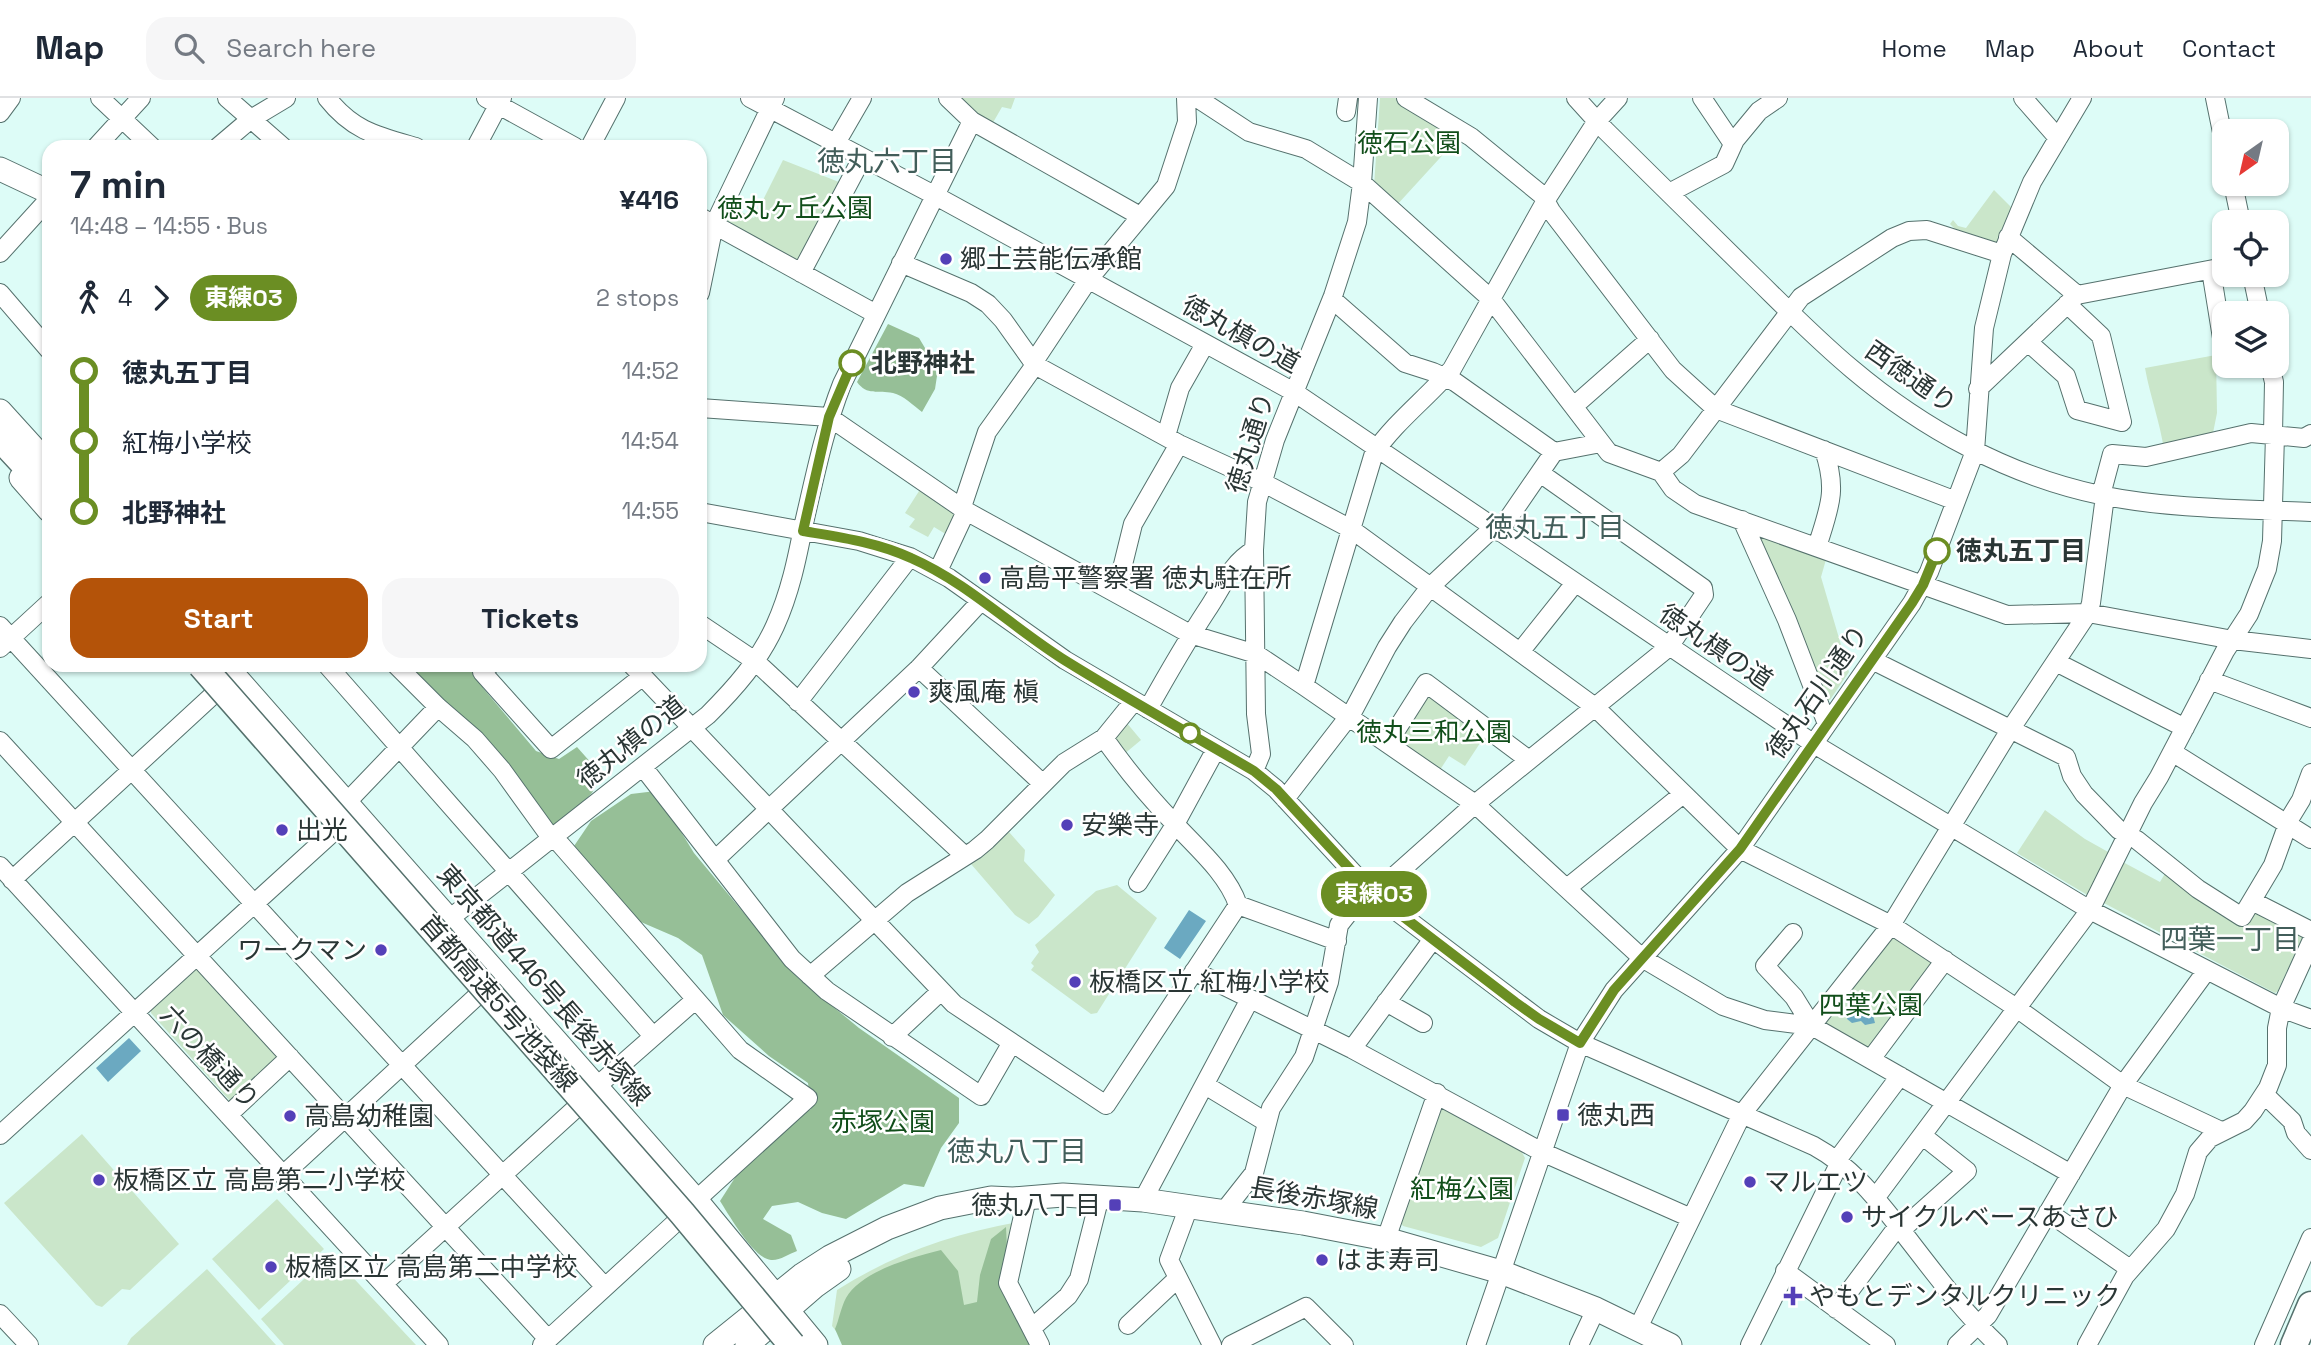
<!DOCTYPE html>
<html lang="en">
<head>
<meta charset="utf-8">
<style>
  body { margin:0; font-family:"Space Grotesk","Noto Sans JP",sans-serif; background:#f6f6f7; color:#1f2937; height:100vh; display:flex; flex-direction:column; font-size:26px; white-space:nowrap }
  * { box-sizing:border-box; margin:0 }
  p { font-size:23px; color:#747a83 }
  .icon { flex:none; width:38px; height:38px; fill:none; stroke:currentColor; stroke-width:2; stroke-linecap:round; stroke-linejoin:round }
  .map { position:relative; flex:1; overflow:hidden }
  .side { position:absolute; left:42px; top:42px; width:665px; height:532px; display:flex; flex-direction:column; background:#fff; border-radius:21px; box-shadow:0 2px 5px #0004 }
  .side>* { flex:none }
  .badge { padding:0 14px; border-radius:23px; font-size:24px; line-height:46px }
  .needle { width:46px; rotate:214deg }
  .tools { position:absolute; left:2212px; top:21px; display:grid; gap:14px }
  .tools a { display:grid; place-items:center; width:77px; height:77px; border-radius:14px; background:#fff; box-shadow:0 2px 5px #0004; font-size:35px }
  .map>.badge { position:absolute; translate:-50% -50%; box-shadow:0 0 0 4px #fff }
  .legs { display:flex; align-items:center; gap:10px; height:77px; padding:0 28px; font-size:23px }
  .legs p { margin-inline-start:auto }
  .overview { display:flex; align-items:center; justify-content:space-between; height:119px; padding:0 28px }
  h1 { font-size:38px; font-weight:700; line-height:52px }
  .primary-button { display:flex; gap:14px; margin-top:auto; padding:14px 28px }
  .primary-button a { flex:1; height:80px; border-radius:21px; background:#b45309; color:#fff; font-size:28px; font-weight:700; line-height:80px; text-align:center }
  .primary-button a+a { background:#f6f6f7; color:#1f2937 }
  ul { padding:0 28px; list-style:none }
  li { display:flex; align-items:center; gap:24px; height:70px; font-size:26px }
  li i { display:grid; place-items:center; width:10px; height:100%; margin:0 9px; background:currentColor }
  li i::after { content:''; width:18px; height:18px; margin:-9px; border:5px solid; border-radius:50%; background:#fff }
  li p { margin-inline-start:auto }
  li:first-child i { background:linear-gradient(#0000 50%,currentColor 0) }
  li:last-child i { background:linear-gradient(currentColor 50%,#0000 0) }
  header { display:flex; align-items:center; gap:42px; box-sizing:border-box; height:98px; padding:0 35px; background:#fff; border-bottom:2px solid #e0e1e3 }
  header strong { font-size:33px }
  nav { display:flex; gap:38px; margin-inline-start:auto; font-size:24px }
  .search { width:490px; height:63px; background:#f6f6f7; display:flex; align-items:center; gap:18px; box-sizing:border-box; padding:0 24px; border-radius:21px; color:#747a83; font-size:26px }
  .map>svg:first-child { display:block }
  .green { fill:#cae6ca }
  .forest { fill:#96bf97 }
  .water { fill:#6ba9c1 }
  .lines { fill:none; stroke-linecap:round; stroke-linejoin:round }
  .minor-casing { stroke:#55716d; stroke-width:20 }
  .major-casing { stroke:#55716d; stroke-width:25 }
  .highway-casing { stroke:#55716d; stroke-width:29 }
  .minor { stroke:#fff; stroke-width:18 }
  .major { stroke:#fff; stroke-width:23 }
  .highway { stroke:#fff; stroke-width:26 }
  .highway-bridge-casing { stroke:#55716d; stroke-width:29; stroke-linecap:butt }
  .highway-bridge { stroke:#fff; stroke-width:26 }
  .line-1-casing { stroke:#fff; stroke-width:16 }
  .line-1 { stroke:#6b8e23; stroke-width:10 }
  .poi-dot { fill:#5440b8; stroke:#fff; stroke-width:2.5 }
  .stop-1-dot { fill:#fff; stroke:#6b8e23; stroke-width:3.5 }
  .labels { text-anchor:middle; dominant-baseline:central; stroke-width:5; stroke-linejoin:round; paint-order:stroke }
  .park-label { font-size:26px; fill:#114e1a; stroke:#fff }
  .poi-label { font-size:26px; fill:#2a3635; stroke:#fff; text-anchor:start }
  .street-label { font-size:26px; fill:#2a3635; stroke:#fff }
  .stop-label { font-size:26px; font-weight:bold; fill:#2a3635; stroke:#fff; text-anchor:start }
  .neighbourhood-label { font-size:28px; fill:#425e5a; stroke:#fff }
</style>
</head>
<body>
<header>
<strong>Map</strong>
<div class="search"><svg class="icon" aria-label="search" viewBox="0 0 24 24"><circle cx="10" cy="10" r="6"/><path d="M15 15l6 6"/></svg>Search here</div>
<nav><a>Home</a><a>Map</a><a>About</a><a>Contact</a></nav>
</header>
<div class="map">
<svg width="2311" height="1247" viewBox="0 0 2311 1247">
  <rect width="100%" height="100%" fill="#ddfcf7"/>
  <!-- green -->
  <path class="green" d="M 955,0 L 1015,0 L 1011,11 L 1002,9 L 991,28 Z
    M 1380,0 L 1397,0 L 1460,38 L 1396,108 L 1374,88 Z
    M 783,62 L 844,86 L 796,166 L 725,127 L 723,120 L 729,108 L 754,120 Z
    M 1994,92 L 2013,111 L 1999,148 L 1955,131 L 1950,126 L 1953,122 L 1958,128 L 1966,130 Z
    M 2216,257 L 2217,315 L 2212,340 L 2164,352 C 2160,324 2150,298 2145,270 Z
    M 921,390 L 956,412 L 957,419 L 949,438 L 934,429 L 928,439 L 909,429 L 915,421 L 905,415 Z
    M 1760,435 L 1827,458 L 1821,479 L 1849,574 L 1830,602 L 1823,602 L 1754,440 Z
    M 1423,596 L 1431,596 L 1486,636 L 1465,668 L 1449,658 L 1438,675 L 1398,647 L 1396,640 Z
    M 1126,624 L 1141,642 L 1123,657 L 1113,641 Z
    M 2045,712 L 2085,741 L 2110,755 L 2089,798 L 2017,755 Z
    M 1009,734 L 1025,752 L 1024,763 L 1055,797 L 1038,819 L 1029,826 L 1015,817 L 971,766 L 982,759 Z
    M 2121,763 L 2160,784 L 2167,772 L 2231,819 L 2257,811 L 2304,836 L 2278,893 L 2275,895 L 2100,803 Z
    M 1117,787 L 1157,820 L 1097,915 L 1091,916 L 1031,872 L 1034,868 L 1031,865 L 1039,854 L 1035,847 L 1096,793 Z
    M 1896,837 L 1934,862 L 1867,952 L 1825,929 L 1824,921 L 1890,839 Z
    M 195,868 L 281,956 L 237,1003 L 230,1003 L 151,915 L 151,909 Z
    M 1443,1006 L 1518,1047 L 1525,1060 L 1498,1140 L 1481,1149 L 1403,1128 L 1399,1122 L 1438,1010 Z
    M 82,1036 L 179,1146 L 130,1192 L 122,1191 L 102,1209 L 96,1207 L 4,1105 Z
    M 277,1101 L 324,1151 L 259,1212 L 212,1161 Z
    M 1018,1124 L 1003,1185 L 1026,1226 L 847,1247 L 832,1228 L 837,1192 C 894,1156 952,1136 1018,1124 Z
    M 331,1156 L 416,1247 L 284,1247 L 261,1221 Z
    M 207,1171 L 276,1247 L 127,1247 L 131,1240 Z"/>
  <!-- forest -->
  <path class="forest" d="M 888,226 L 919,240 L 934,265 L 937,278 L 935,291 L 922,314 C 914,308 903,297 893,295 C 878,292 867,298 857,284 Z
    M 399,567 L 485,567 L 483,590 L 536,653 L 559,661 L 577,649 L 601,676 L 592,695 L 556,732 Z
    M 656,693 L 694,755 L 797,879 L 859,930 L 959,1000 L 959,1025 L 941,1050 L 924,1089 L 904,1086 L 846,1121 L 822,1115 L 798,1104 L 772,1108 L 763,1121 L 791,1137 L 797,1153 C 789,1156 779,1163 771,1162 C 754,1161 729,1117 720,1103 L 738,1075 L 768,1037 L 811,1011 L 808,985 L 769,958 L 723,917 L 702,857 L 678,840 L 627,818 L 572,751 L 591,723 L 631,696 Z
    M 1006,1129 L 1007,1151 L 1031,1247 L 842,1247 L 835,1231 C 839,1222 841,1209 846,1200 C 861,1173 913,1159 941,1152 L 958,1173 L 964,1207 L 977,1204 L 980,1177 L 991,1141 Z"/>
  <!-- water -->
  <path class="water" d="M 1189,812 L 1206,823 L 1180,861 L 1164,850 Z
    M 1870,906 L 1875,925 L 1865,927 L 1861,923 L 1852,925 L 1847,921 L 1846,916 L 1849,911 Z
    M 129,940 L 141,953 L 108,984 L 96,970 Z"/>
  <g class="lines">
    <!-- minor casing -->
    <g class="minor-casing">
      <path id="minor" d="M 100,0 L 152,49
        M 227,0 L 283,49
        M 327,0 C 353,33 377,38 416,49
        M 486,0 L 575,49
        M 750,0 L 934,97 L 1294,294 L 1814,646 L 2090,812 L 2281,910 L 2311,921
        M 948,0 L 972,23 L 1140,118
        M 1197,0 L 1249,34 L 1306,51 L 1362,85 L 1491,201 L 1609,355 L 1661,374 L 1673,391 L 1695,406 L 2007,517 L 2088,515 L 2233,542 L 2311,551
        M 1406,0 L 1471,39 L 1542,97 L 1551,113 L 1673,272 L 1716,311 L 1956,403
        M 1576,0 L 1605,32 C 1653,79 1700,126 1748,173 C 1782,206 1816,241 1852,271 C 1923,331 2009,378 2100,397 C 2169,411 2241,411 2311,414
        M 1702,0 L 1733,46
        M 2023,0 L 2058,40
        M 2215,0 L 2224,44
        M 1346,14 L 1348,0
        M 0,15 L 11,0
        M 836,45 L 862,0
        M 96,49 L 141,0
        M 218,49 L 251,21 L 286,0
        M 476,49 L 502,0
        M 590,49 L 616,0
        M 2233,86 L 2241,124
        M 1669,95 L 1724,66 L 1735,42 L 1759,13 L 1778,0
        M 700,119 L 876,216
        M 2008,139 L 2077,197
        M 0,155 L 49,101
        M 901,165 L 971,195 L 988,206 L 1003,222 L 1035,267 L 1179,346 L 1262,384 L 1351,431 L 1595,609 L 1740,751 L 1891,827 L 2018,911 L 2123,987 L 2221,1033
        M 2211,172 L 2222,240
        M 801,175 L 862,60
        M 2252,177 L 2260,215
        M 0,195 L 49,252
        M 700,195 L 714,127 L 775,0
        M 1332,201 L 1405,265 L 1433,274 L 1455,284 L 1554,354 L 1601,345
        M 2028,244 L 2066,278 L 2077,312 L 2122,324 L 2101,238 L 2067,206
        M 1033,265 L 1088,182 L 1166,88 L 1187,24 L 1186,0
        M 2270,268 L 2274,284 L 2273,336
        M 1978,291 L 2077,197 L 2224,169
        M 1574,308 L 1650,241
        M 700,310 L 829,319 L 966,413 L 1190,536 L 1256,556 L 1304,588 L 1475,706 L 1642,860 L 1723,908 L 1765,922 L 1812,928 L 2071,1076
        M 1166,338 L 1180,290 L 1205,246
        M 1661,374 L 1681,357 L 1801,199 L 1892,140 L 1909,133 L 1927,132 L 2002,156
        M 2101,397 L 2112,356 L 2146,359 L 2251,335 L 2304,340 L 2311,336
        M 962,409 L 987,334 L 1035,267
        M 700,414 L 859,443 L 910,459 L 949,480 L 1065,562 L 1254,673 L 1276,691 L 1371,794 L 1539,921 L 1580,945 L 1814,1048 C 1850,1068 1873,1096 1898,1128 C 1930,1169 1961,1212 1998,1247
        M 1742,422 L 1787,522 L 1827,626
        M 1499,434 L 1554,354
        M 1817,449 C 1829,410 1838,393 1824,352
        M 938,473 L 966,413
        M 1116,495 L 1133,426 L 1179,346
        M 700,526 L 755,563 L 965,758
        M 0,528 L 605,1189
        M 0,550 L 49,505
        M 1520,554 L 1575,485
        M 1872,562 L 2066,659 L 2072,678 L 2084,696 L 2119,732 L 2137,742 L 2198,791 L 2242,819 L 2273,767 L 2290,720 L 2301,702 L 2311,675
        M 2056,564 L 2185,630
        M 327,567 L 653,938
        M 396,567 L 438,609 L 475,641 L 502,672 L 546,733 L 561,747 L 740,952 L 808,1000 L 696,1102
        M 490,567 L 482,574 L 551,651 L 643,578
        M 632,567 L 954,906 L 1106,1007 L 1238,807 L 1337,843
        M 919,570 L 1043,686
        M 2209,582 L 2311,620
        M 1304,588 L 1374,355 C 1395,324 1427,300 1452,271 L 1549,97 L 1597,23 L 1618,0
        M 798,604 L 910,459
        M 1148,611 C 1167,577 1186,544 1207,512 C 1222,490 1231,465 1254,452
        M 1104,640 C 1125,670 1148,698 1174,725 C 1196,749 1227,775 1238,807
        M 0,643 L 548,1241
        M 1388,645 L 1426,585 L 1529,662
        M 2172,654 L 2311,741
        M 643,669 L 792,861 L 827,893 L 981,998 L 1011,946
        M 1254,673 L 1261,656 L 1256,616 L 1254,452 L 1257,404 L 1275,342 L 1333,198 L 1357,124 L 1362,85 L 1368,0
        M 1285,701 L 1353,613 L 1387,549 L 1403,524 L 1430,489 L 1493,430
        M 346,705 L 438,609
        M 716,761 L 919,570 L 981,503
        M 0,768 L 439,1247
        M 12,782 L 213,597
        M 1138,785 L 1173,730 L 1216,651
        M 1567,790 L 1683,696
        M 2252,803 L 2311,833
        M 449,821 L 708,617 C 735,590 759,563 775,528 C 790,495 797,461 804,425 C 815,378 824,332 842,286 L 972,23
        M 1793,835 L 1765,868 L 1794,899 L 1812,928
        M 1194,873 L 1352,951 L 1542,1054 L 1691,1120
        M 810,878 L 907,795 L 975,752 L 987,742 L 1064,665 L 1104,640 L 1134,603
        M 1386,904 L 1423,925
        M 892,939 L 941,893
        M 1352,951 L 1433,841
        M 1871,961 L 1945,862
        M 1205,987 L 1266,1024
        M 596,989 L 695,902
        M 2264,996 L 2292,1023 L 2296,1035 L 2311,1052
        M 228,1017 L 290,959
        M 0,1037 L 333,734
        M 1837,1062 L 1900,978
        M 283,1077 L 477,898
        M 1876,1099 L 2090,812 L 2143,705 L 2159,679 L 2225,553 L 2249,516 L 2267,471 L 2272,443 L 2275,337
        M 1027,1100 L 1008,1185 L 1040,1247
        M 1143,1102 L 1250,901
        M 1189,1108 L 1169,1162 L 1212,1247
        M 1224,1113 L 1254,1075 L 1271,1010 L 1304,959 L 1329,884 L 1339,827 L 1361,799 L 1382,789 L 1475,706 L 1669,549 L 1704,497 L 1703,490 L 1540,375
        M 2048,1114 L 2130,1171
        M 1901,1132 L 1967,1073 L 1923,1038
        M 1386,1141 L 1437,995
        M 1785,1173 L 1886,1247
        M 383,1186 L 575,1011
        M 1836,1211 L 1898,1128
        M 0,1216 L 29,1247
        M 1128,1227 L 1178,1180
        M 1033,1229 L 1068,1198 L 1079,1181 L 1100,1098
        M 1638,1230 L 1742,1016 L 1891,827 L 2010,632 L 2088,515 L 2091,505 L 2105,398
        M 542,1247 L 675,1125
        M 1231,1247 L 1306,1209 L 1344,1247
        M 1476,1247 L 1580,945 L 1614,892 L 1740,751 L 1912,505 L 1929,474 L 1975,353 L 1984,230 L 2002,156 L 2032,84 L 2082,0
        M 1579,1247 L 1596,1211
        M 1750,1247 L 1840,1064
        M 1957,1247 L 1988,1217 L 2123,987 L 2207,872
        M 2087,1247 L 2125,1178 L 2166,1131 L 2185,1096 L 2198,1054 L 2210,1040 L 2244,1023 L 2253,1013 L 2268,990 L 2277,967 L 2277,930 L 2281,910 L 2311,844
        M 2264,1247 L 2311,1140"/>
    </g>
    <!-- major casing -->
    <g class="major-casing">
      <path id="major" d="M 0,71 L 49,94
        M 0,313 L 49,367
        M 21,380 L 49,412
        M 225,567 L 696,1102 L 816,1247
        M 715,1247 L 802,1177 L 830,1159 L 887,1130 L 940,1110 L 991,1100 L 1013,1101 L 1063,1097 L 1143,1102 L 1303,1125 L 1386,1141 L 1501,1174 L 1596,1211 L 1670,1247
        M 747,1247 L 815,1188 L 839,1171"/>
    </g>
    <!-- highway casing -->
    <g class="highway-casing">
      <path id="highway" d="M 0,340 L 49,393
        M 2294,1247 L 2311,1207"/>
    </g>
    <!-- minor -->
    <use href="#minor" class="minor"/>
    <!-- major -->
    <use href="#major" class="major"/>
    <!-- highway -->
    <use href="#highway" class="highway"/>
    <!-- highway-bridge casing -->
    <g class="highway-bridge-casing">
      <path id="highway-bridge" d="M 201,567 L 682,1115 L 792,1247"/>
    </g>
    <!-- highway-bridge -->
    <use href="#highway-bridge" class="highway-bridge"/>
  </g>
  <g class="lines">
    <!-- line-1 casing -->
    <g class="line-1-casing">
      <path id="line-1" d="M 852,265 L 829,319 L 803,433 C 839,439 877,444 911,460 C 968,485 1013,530 1066,563 C 1127,601 1191,636 1254,673 L 1276,691 L 1371,794 L 1515,904 L 1539,921 L 1580,945 L 1614,892 L 1740,751 L 1912,505 L 1923,487 L 1937,453"/>
    </g>
    <!-- line-1 -->
    <use href="#line-1" class="line-1"/>
  </g>
  <!-- markers -->
  <g class="poi-dot">
    <circle cx="946" cy="161" r="7"/>
    <circle cx="985" cy="480" r="7"/>
    <circle cx="914" cy="594" r="7"/>
    <circle cx="1067" cy="727" r="7"/>
    <circle cx="282" cy="732" r="7"/>
    <circle cx="381" cy="852" r="7"/>
    <circle cx="1075" cy="884" r="7"/>
    <rect x="1556" y="1010" width="14" height="14" rx="3.5"/>
    <circle cx="290" cy="1018" r="7"/>
    <circle cx="99" cy="1082" r="7"/>
    <circle cx="1750" cy="1084" r="7"/>
    <rect x="1108" y="1100" width="14" height="14" rx="3.5"/>
    <circle cx="1847" cy="1119" r="7"/>
    <circle cx="1322" cy="1162" r="7"/>
    <circle cx="271" cy="1169" r="7"/>
    <path d="M1789.5 1187.5h7v7h7v7h-7v7h-7v-7h-7v-7h7z"/>
  </g>
  <g class="stop-1-dot">
    <circle cx="852" cy="265" r="12"/>
    <circle cx="1937" cy="453" r="12"/>
    <circle cx="1190" cy="635" r="9"/>
  </g>
  <g class="labels">
    <!-- park labels -->
    <g class="park-label">
      <text x="1409" y="45">徳石公園</text>
      <text x="795" y="110">徳丸ヶ丘公園</text>
      <text x="1434" y="634">徳丸三和公園</text>
      <text x="1871" y="907">四葉公園</text>
      <text x="883" y="1024">赤塚公園</text>
      <text x="1462" y="1091">紅梅公園</text>
    </g>
    <!-- poi labels -->
    <g class="poi-label">
      <text x="960" y="161">郷土芸能伝承館</text>
      <text x="999" y="480">高島平警察署 徳丸駐在所</text>
      <text x="928" y="594">爽風庵 槇</text>
      <text x="1081" y="727">安樂寺</text>
      <text x="296" y="732">出光</text>
      <text x="367" y="852" text-anchor="end">ワークマン</text>
      <text x="1089" y="884">板橋区立 紅梅小学校</text>
      <text x="1577" y="1017">徳丸西</text>
      <text x="304" y="1018">高島幼稚園</text>
      <text x="113" y="1082">板橋区立 高島第二小学校</text>
      <text x="1764" y="1084">マルエツ</text>
      <text x="1101" y="1107" text-anchor="end">徳丸八丁目</text>
      <text x="1861" y="1119">サイクルベースあさひ</text>
      <text x="1336" y="1162">はま寿司</text>
      <text x="285" y="1169">板橋区立 高島第二中学校</text>
      <text x="1809" y="1198">やもとデンタルクリニック</text>
    </g>
    <!-- street labels -->
    <g class="street-label">
      <text transform="translate(1241 236) rotate(29)">徳丸槙の道</text>
      <text transform="translate(1911 279) rotate(35)">西徳通り</text>
      <text transform="translate(1250 345) rotate(-73)">徳丸通り</text>
      <text transform="translate(1716 549) rotate(34)">徳丸槙の道</text>
      <text transform="translate(1817 594) rotate(-55)">徳丸石川通り</text>
      <text transform="translate(631 644) rotate(-39)">徳丸槙の道</text>
      <text transform="translate(544 887) rotate(49)">東京都道446号長後赤塚線</text>
      <text transform="translate(499 905) rotate(49)">首都高速5号池袋線</text>
      <text transform="translate(210 959) rotate(47)">六の橋通り</text>
      <text transform="translate(1314 1100) rotate(10)">長後赤塚線</text>
    </g>
    <!-- stop labels -->
    <g class="stop-label">
      <text x="871" y="265">北野神社</text>
      <text x="1956" y="453">徳丸五丁目</text>
    </g>
    <!-- neighbourhood labels -->
    <g class="neighbourhood-label">
      <text x="887" y="63">徳丸六丁目</text>
      <text x="1555" y="429">徳丸五丁目</text>
      <text x="2230" y="841">四葉一丁目</text>
      <text x="1017" y="1053">徳丸八丁目</text>
    </g>
  </g>
</svg>
<div class="tools">
<a><svg class="needle" viewBox="-14 -14 28 28"><path d="M0-13l5 13h-10z" fill="#e53935"/><path d="M0 13l5-13h-10z" fill="#747a83"/></svg></a>
<a><svg class="icon" aria-label="locate" viewBox="0 0 24 24"><circle cx="12" cy="12" r="6"/><path d="M12 2v4M12 18v4M2 12h4M18 12h4"/></svg></a>
<a><svg class="icon" aria-label="layers" viewBox="0 0 24 24"><path d="M12 4l9 5-9 5-9-5zM3 14l9 5 9-5"/></svg></a>
</div>
<b class="badge" style="left:1374px;top:796px;background:#6b8e23;color:#fff">東練03</b>
<section class="side">
<div class="overview"><div><h1>7 min</h1><p>14:48 – 14:55 · Bus</p></div><b>¥416</b></div>
<div class="legs"><svg class="icon" aria-label="walk" viewBox="0 0 24 24"><circle cx="13" cy="4" r="2"/><path d="M13 8l-2 6 4 7M11 14l-3 7M7 12l3-4h3l4 4"/></svg>4<svg class="icon" aria-label="forward" viewBox="0 0 24 24"><path d="M9 5l7 7-7 7"/></svg><b class="badge" style="background:#6b8e23;color:#fff">東練03</b><p>2 stops</p></div>
<ul>
<li><i style="color:#6b8e23"></i><b>徳丸五丁目</b><p>14:52</p></li>
<li><i style="color:#6b8e23"></i><span>紅梅小学校</span><p>14:54</p></li>
<li><i style="color:#6b8e23"></i><b>北野神社</b><p>14:55</p></li>
</ul>
<div class="primary-button"><a>Start</a><a>Tickets</a></div>
</section>
</div>
</body>
</html>
